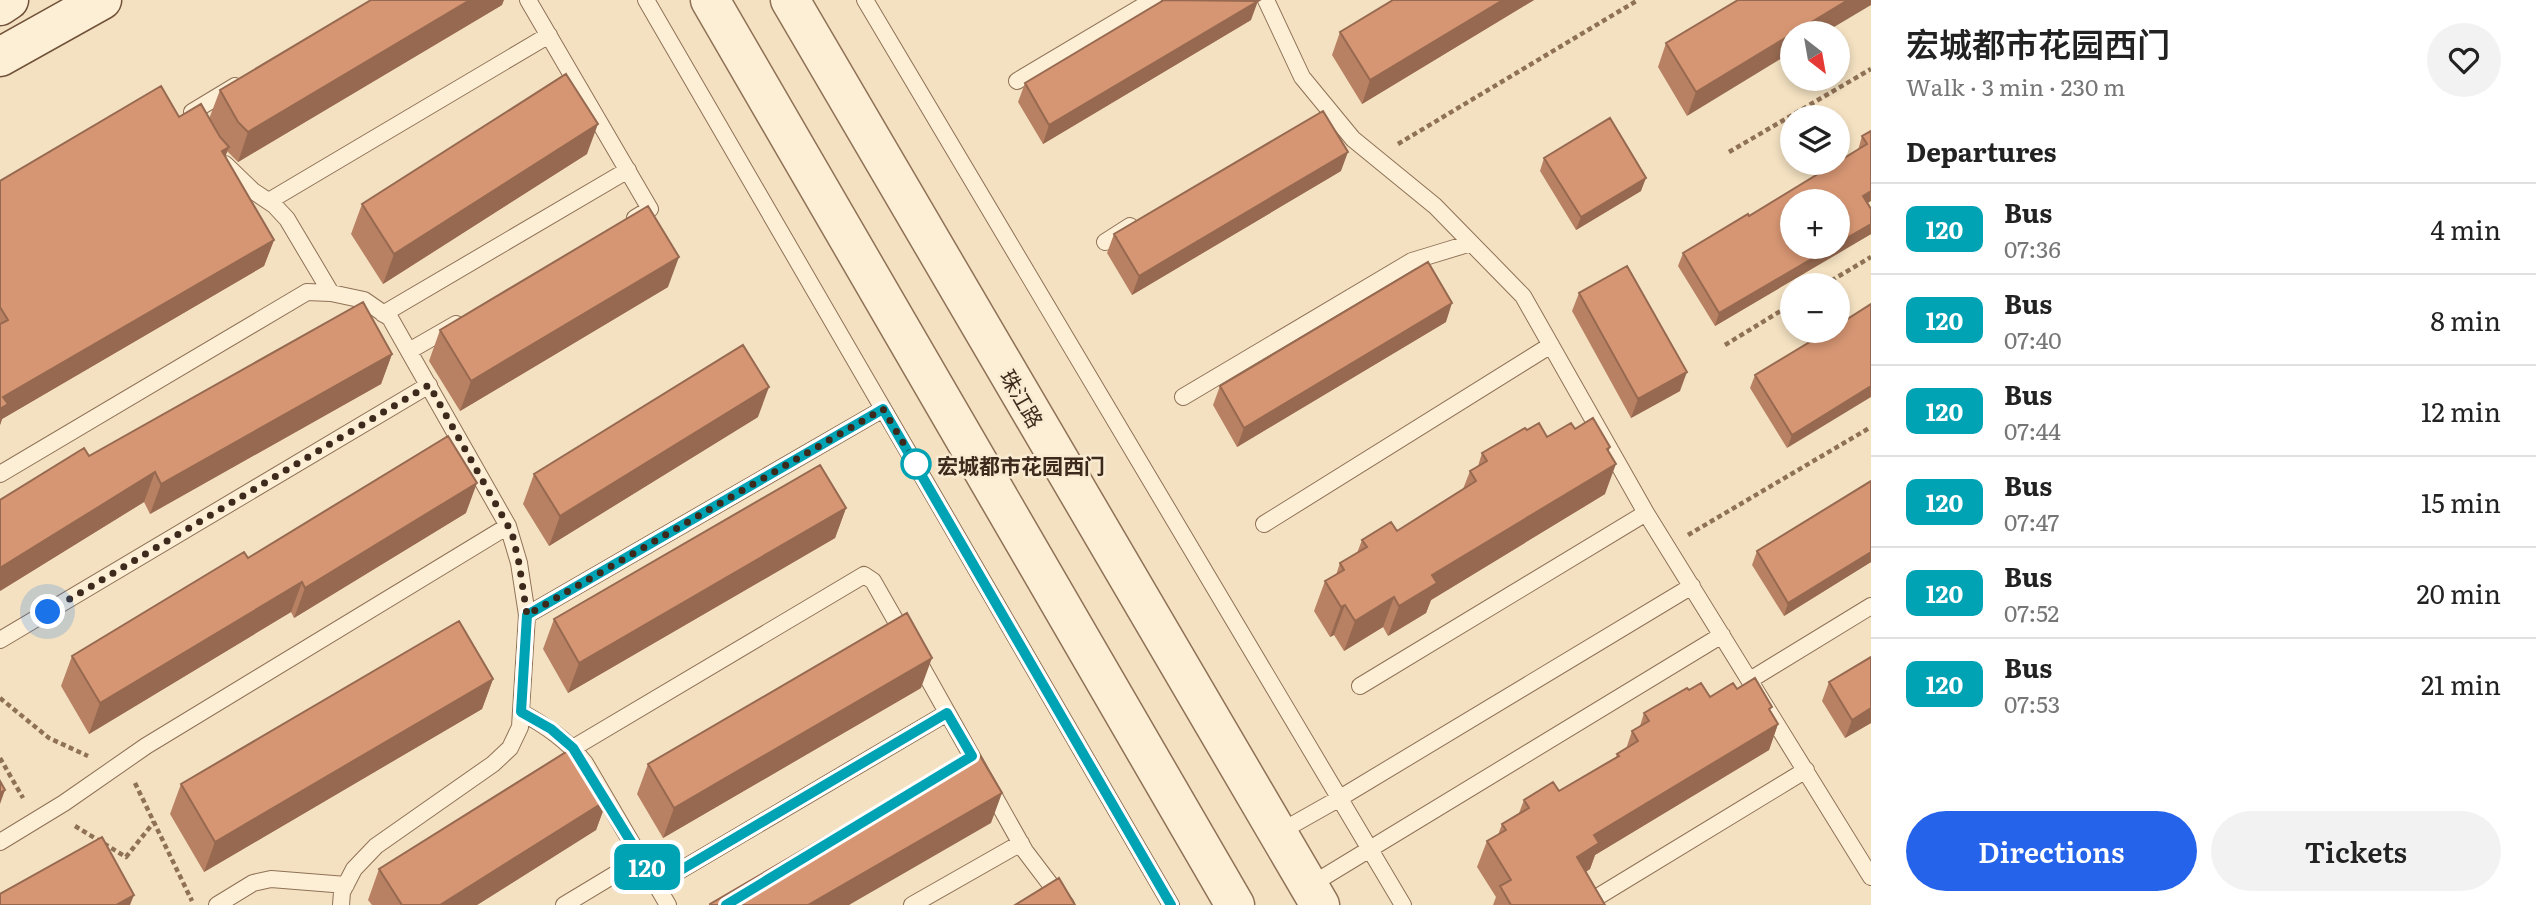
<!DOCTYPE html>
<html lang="en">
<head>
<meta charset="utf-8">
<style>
  body { margin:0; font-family:Literata,"Noto Sans SC",serif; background:#f2f2f2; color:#222; height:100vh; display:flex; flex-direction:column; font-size:26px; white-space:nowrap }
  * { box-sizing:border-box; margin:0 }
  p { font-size:23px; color:#767676 }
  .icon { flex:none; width:38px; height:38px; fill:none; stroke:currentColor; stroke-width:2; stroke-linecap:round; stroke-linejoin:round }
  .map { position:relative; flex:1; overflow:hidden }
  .details { display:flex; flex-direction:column; background:#fff; width:665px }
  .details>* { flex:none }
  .badge { padding:0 14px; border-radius:10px; font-size:24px; line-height:46px }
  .needle { width:46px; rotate:149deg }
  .controls { position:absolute; left:1780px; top:21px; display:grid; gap:14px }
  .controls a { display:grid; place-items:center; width:70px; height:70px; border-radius:50%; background:#fff; box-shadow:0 4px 10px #0003; font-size:35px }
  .you { position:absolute; width:35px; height:35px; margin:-18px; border:5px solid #fff; border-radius:50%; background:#1a73e8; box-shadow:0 0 0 10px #1a73e833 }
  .map>.badge { position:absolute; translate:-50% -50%; box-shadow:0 0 0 4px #fff }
  h2 { padding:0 35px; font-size:26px; line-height:63px }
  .round { display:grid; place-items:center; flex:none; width:74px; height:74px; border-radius:37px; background:#f2f2f2 }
  .headline { display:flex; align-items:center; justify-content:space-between; height:119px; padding:0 35px }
  h1 { font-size:33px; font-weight:600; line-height:52px }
  .action { display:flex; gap:14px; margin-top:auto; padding:14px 35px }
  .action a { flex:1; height:80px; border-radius:42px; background:#2563eb; color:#fff; font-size:28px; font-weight:600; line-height:80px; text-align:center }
  .action a+a { background:#f2f2f2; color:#222 }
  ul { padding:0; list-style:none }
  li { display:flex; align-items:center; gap:21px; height:91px; padding:0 35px; border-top:2px solid #e0e0e0 }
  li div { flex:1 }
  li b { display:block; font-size:26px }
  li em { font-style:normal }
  li .badge { min-width:77px; font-weight:700; text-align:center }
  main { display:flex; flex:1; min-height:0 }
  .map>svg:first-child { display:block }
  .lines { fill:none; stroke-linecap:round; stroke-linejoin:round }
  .service-casing { stroke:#8f7156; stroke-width:18 }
  .tertiary-casing { stroke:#8f7156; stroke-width:41 }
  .secondary-casing { stroke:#715239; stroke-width:41 }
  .path { stroke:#8f7156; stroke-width:4.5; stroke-dasharray:5 3.5; stroke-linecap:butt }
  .service { stroke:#fdefd6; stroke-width:16 }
  .tertiary { stroke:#fdefd6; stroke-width:38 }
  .secondary { stroke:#fdefd6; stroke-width:38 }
  .wall { fill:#b88163 }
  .shaded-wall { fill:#966950 }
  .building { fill:#d69673; stroke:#966950; stroke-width:2 }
  .line-casing { stroke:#fff; stroke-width:16 }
  .line { stroke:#00a3b4; stroke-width:10 }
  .walk { stroke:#3d2a1c; stroke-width:7; stroke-dasharray:0 12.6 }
  .stop-dot { fill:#fff; stroke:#00a3b4; stroke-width:3.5 }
  .labels { text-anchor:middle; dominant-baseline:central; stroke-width:5; stroke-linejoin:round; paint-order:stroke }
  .street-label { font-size:21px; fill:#3d2a1c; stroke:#f9ebd2 }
  .stop-label { font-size:21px; font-weight:bold; fill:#3d2a1c; stroke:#f9ebd2; text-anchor:start }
</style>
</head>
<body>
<main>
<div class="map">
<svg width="1871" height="905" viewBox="0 0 1871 905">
  <rect width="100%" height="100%" fill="#f3e1c1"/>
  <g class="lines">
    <!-- service casing -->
    <g class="service-casing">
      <path id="service" d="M 528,0 L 650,209 L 635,218
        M 646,0 L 1171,905
        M 865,0 L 1403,905
        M 1266,0 L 1302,77 L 1353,139 L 1435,206 L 1523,296 L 1646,513 L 1871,877
        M 1017,81 L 1153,0
        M 196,119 L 192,112 L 235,86
        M 225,164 L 253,191 L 274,205 L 287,219 L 331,293
        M 269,201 L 549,35
        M 1105,242 L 1130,226
        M 383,314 L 628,170
        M 409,351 L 456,324
        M 1183,397 L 1412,261 L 1471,243
        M 0,474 L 307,292 L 331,293 L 364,300 L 390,318 L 508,526 L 519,563 L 527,615 L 520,727 L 510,748 L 493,764 L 376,846 L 354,869 L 342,892 L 341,905
        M 1264,524 L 1551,345
        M 527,615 L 883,409
        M 0,640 L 429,385
        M 916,657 L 1025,851 L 1066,905
        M 1750,680 L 1871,606
        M 1360,686 L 1646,513
        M 521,712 C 546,726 567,740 585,763 L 668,905
        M 573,748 L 864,575 L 873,581 L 905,637
        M 1278,833 L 1340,798 L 1692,586
        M 0,842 L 64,803 L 146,746 L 508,526
        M 657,884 L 947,713
        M 1309,886 L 1722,635
        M 1599,896 L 1806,770
        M 217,905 L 253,883 L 271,879 L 346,885
        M 564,905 L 642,858
        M 912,905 L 1021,843"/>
    </g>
    <!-- tertiary casing -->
    <g class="tertiary-casing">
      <path id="tertiary" d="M 710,0 L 1235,905
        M 790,0 L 1320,905"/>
    </g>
    <!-- secondary casing -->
    <g class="secondary-casing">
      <path id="secondary" d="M 0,6 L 9,0
        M 0,57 L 102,0"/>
    </g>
    <!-- path -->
    <path class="path" d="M 1398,144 L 1638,0
      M 1729,152 L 1871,69
      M 1824,285 L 1871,257
      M 1725,345 L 1792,304
      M 1688,535 L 1871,427
      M 0,698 L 49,738 L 88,756
      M 0,758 L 23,798
      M 135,783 L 192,901
      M 75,826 L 126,857 L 154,822"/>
    <!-- service -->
    <use href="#service" class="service"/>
    <!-- tertiary -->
    <use href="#tertiary" class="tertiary"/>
    <!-- secondary -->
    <use href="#secondary" class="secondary"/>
  </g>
  <!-- wall -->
  <path class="wall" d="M 1393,0 L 1534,0 L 1362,104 L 1332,55 L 1340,32 Z
    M 1738,0 L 1687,116 L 1658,67 L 1666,43 Z
    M 502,5 L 238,162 L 227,151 L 225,156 L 274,240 L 264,266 L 2,419 L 0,425 L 0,181 L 179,117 L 209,119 L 220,90 Z
    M 1251,20 L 1043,144 L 1018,102 L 1025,83 Z
    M 1871,131 L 1867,203 L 1871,209 L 1871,234 L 1715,326 L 1678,266 L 1683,253 L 1749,216 L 1858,150 L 1862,136 Z
    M 587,154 L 383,284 L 351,234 L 362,204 Z
    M 1544,158 L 1641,191 L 1576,230 L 1540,171 Z
    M 1341,171 L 1132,295 L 1107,253 L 1114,234 Z
    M 668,287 L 460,411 L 429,361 L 440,330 Z
    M 1579,293 L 1680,391 L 1631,418 L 1572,311 Z
    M 1446,322 L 1237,447 L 1213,405 L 1220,386 Z
    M 1838,331 L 1787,448 L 1750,388 L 1755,375 Z
    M 392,354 L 381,384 L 150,514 L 144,502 L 0,591 L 89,456 Z
    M 758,417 L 549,546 L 523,504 L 534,474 Z
    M 1575,429 L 1610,447 L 1608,451 L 1605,494 L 1431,600 L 1426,613 L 1388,636 L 1383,627 L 1344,651 L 1334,635 L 1330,637 L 1314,611 L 1325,581 L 1336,575 L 1340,563 L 1357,553 L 1362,540 L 1397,531 L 1463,489 L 1470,471 L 1478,466 L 1482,453 L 1527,430 L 1547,437 Z
    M 1871,481 L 1871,562 L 1784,616 L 1752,565 L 1757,551 Z
    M 846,508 L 835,538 L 568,693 L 543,649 L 554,619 Z
    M 466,513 L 294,618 L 291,612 L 89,734 L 61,686 L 72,656 L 248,558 Z
    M 1871,657 L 1871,723 L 1845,738 L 1822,701 L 1829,682 Z
    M 493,679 L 482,709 L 204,872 L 170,814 L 181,784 Z
    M 921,688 L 663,838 L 637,794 L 648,764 Z
    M 1737,689 L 1770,711 L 1778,724 L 1769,750 L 1595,855 L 1590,869 L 1586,872 L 1605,905 L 1493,905 L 1496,897 L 1477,867 L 1487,841 L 1498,835 L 1502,824 L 1519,813 L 1524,800 L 1559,791 L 1616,757 L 1617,754 L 1626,749 L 1632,731 L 1640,726 L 1644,713 L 1689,690 L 1710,697 Z
    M 607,800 L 596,830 L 477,905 L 372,905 L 368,900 L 379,869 Z"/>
  <!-- shaded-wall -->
  <path class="shaded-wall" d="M 470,0 L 504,0 L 502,5 L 238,162 L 248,132 Z
    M 1503,0 L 1534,0 L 1362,104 L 1370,80 Z
    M 1848,0 L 1871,0 L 1871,5 L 1824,33 L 1793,33 Z
    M 1258,1 L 1251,20 L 1043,144 L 1049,125 Z
    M 1792,34 L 1792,52 L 1687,116 L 1696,92 Z
    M 598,124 L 587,154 L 383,284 L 394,254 Z
    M 229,147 L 219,173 L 222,151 Z
    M 1348,152 L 1341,171 L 1132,295 L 1139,276 Z
    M 1646,178 L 1641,191 L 1576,230 L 1581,217 Z
    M 1871,191 L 1871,201 L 1858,209 L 1863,196 Z
    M 1871,224 L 1871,234 L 1715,326 L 1719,313 L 1832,247 L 1838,247 L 1838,243 Z
    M 274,240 L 264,266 L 2,419 L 0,425 L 0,407 L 3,397 Z
    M 679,257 L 668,287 L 460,411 L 471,381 Z
    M 1452,303 L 1446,322 L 1237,447 L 1244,428 Z
    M 392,354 L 381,384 L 150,514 L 161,484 Z
    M 1687,372 L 1680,391 L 1631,418 L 1638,399 Z
    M 1871,386 L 1871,397 L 1787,448 L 1792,435 Z
    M 769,387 L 758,417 L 549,546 L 560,516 Z
    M 1610,447 L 1600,474 L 1616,464 L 1605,494 L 1431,600 L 1426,613 L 1388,636 L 1399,606 L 1432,575 Z
    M 155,472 L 144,502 L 0,591 L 0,568 Z
    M 477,483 L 466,513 L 294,618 L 305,588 Z
    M 846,508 L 835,538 L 568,693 L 579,663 Z
    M 1871,552 L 1871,562 L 1784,616 L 1788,603 Z
    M 302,582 L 291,612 L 89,734 L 100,703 Z
    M 1394,597 L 1383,627 L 1344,651 L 1355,621 Z
    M 1345,605 L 1334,635 L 1330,637 L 1341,607 Z
    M 932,658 L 921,688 L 663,838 L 674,808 Z
    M 493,679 L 482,709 L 204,872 L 215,842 Z
    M 1871,708 L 1871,723 L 1845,738 L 1852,720 Z
    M 1778,724 L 1769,750 L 1595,855 L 1590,869 L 1568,882 L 1577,857 L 1594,835 Z
    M 5,790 L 0,804 L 0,793 Z
    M 1002,793 L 991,823 L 849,905 L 808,905 Z
    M 607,800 L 596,830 L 477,905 L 440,905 Z
    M 134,895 L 130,905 L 116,905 Z"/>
  <!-- building -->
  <path class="building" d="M 371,0 L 470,0 L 248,132 L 238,122 L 220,90 Z
    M 1164,0 L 1258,1 L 1049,125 L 1025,83 Z
    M 1393,0 L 1503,0 L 1370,80 L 1340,32 Z
    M 1738,0 L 1848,0 L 1696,92 L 1666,43 Z
    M 566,74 L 598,124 L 394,254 L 362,204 Z
    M 161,86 L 179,117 L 201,104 L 220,137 L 229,147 L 222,151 L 274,240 L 3,397 L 8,404 L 0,409 L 0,324 L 8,320 L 0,307 L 0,181 Z
    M 1323,111 L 1348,152 L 1139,276 L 1114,234 Z
    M 1610,118 L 1646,178 L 1581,217 L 1544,158 Z
    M 1871,131 L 1871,191 L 1863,196 L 1871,209 L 1871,224 L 1838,243 L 1838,201 L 1792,201 L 1792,247 L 1832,247 L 1719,313 L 1683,253 L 1748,214 L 1749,216 L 1867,144 L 1862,136 Z
    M 648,206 L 679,257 L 471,381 L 440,330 Z
    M 1428,262 L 1452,303 L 1244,428 L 1220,386 Z
    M 1627,266 L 1687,372 L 1638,399 L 1579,293 Z
    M 363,302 L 392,354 L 161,484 L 155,472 L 0,568 L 0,500 L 84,448 L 89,456 Z
    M 1871,304 L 1871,386 L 1792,435 L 1755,375 L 1828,331 L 1838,331 L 1838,325 Z
    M 743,345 L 769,387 L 560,516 L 534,474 Z
    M 1593,418 L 1610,447 L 1607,449 L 1616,464 L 1432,575 L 1437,583 L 1399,606 L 1394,597 L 1355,621 L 1345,605 L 1341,607 L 1325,581 L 1344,570 L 1340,563 L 1367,547 L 1362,540 L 1391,522 L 1397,531 L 1476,481 L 1470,471 L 1487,461 L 1482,453 L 1525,428 L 1527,430 L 1539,423 L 1547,437 L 1571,423 L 1575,429 Z
    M 448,436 L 477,483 L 305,588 L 302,582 L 100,703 L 72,656 L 244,552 L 248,558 Z
    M 820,465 L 846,508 L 579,663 L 554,619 Z
    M 1871,481 L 1871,552 L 1788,603 L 1757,551 Z
    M 907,613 L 932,658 L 674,808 L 648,764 Z
    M 459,621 L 493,679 L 215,842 L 181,784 Z
    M 1871,657 L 1871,708 L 1852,720 L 1829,682 Z
    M 1755,678 L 1772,707 L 1769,709 L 1778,724 L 1594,835 L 1599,843 L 1577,857 L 1605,905 L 1511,905 L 1500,886 L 1511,880 L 1487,841 L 1506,830 L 1502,824 L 1529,808 L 1524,800 L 1553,782 L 1559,791 L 1619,756 L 1617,754 L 1638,741 L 1632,731 L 1649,721 L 1644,713 L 1687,688 L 1689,690 L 1701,683 L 1710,697 L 1733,683 L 1737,689 Z
    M 574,747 L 607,800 L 440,905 L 402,905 L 379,869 Z
    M 976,749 L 1002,793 L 808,905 L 710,905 L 710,904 Z
    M 0,781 L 5,790 L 0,793 Z
    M 102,837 L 134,895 L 116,905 L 0,905 L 0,894 Z
    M 1059,878 L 1075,905 L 1015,905 Z"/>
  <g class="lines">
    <!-- line casing -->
    <g class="line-casing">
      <path id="line" d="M 726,905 L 972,756 L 947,713 L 657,884 L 573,748 L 551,729 L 521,712 L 527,615 L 883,409 L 1171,905"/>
    </g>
    <!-- line -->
    <use href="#line" class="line"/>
    <!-- walk -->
    <path class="walk" d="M 48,612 L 429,385 L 512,533 L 519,563 L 527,615 L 883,409 L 916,464"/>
  </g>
  <!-- markers -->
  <circle class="stop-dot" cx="916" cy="464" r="14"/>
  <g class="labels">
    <!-- street labels -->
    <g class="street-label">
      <text transform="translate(1023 398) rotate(60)">珠江路</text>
    </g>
    <!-- stop labels -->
    <g class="stop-label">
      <text x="937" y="464">宏城都市花园西门</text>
    </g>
  </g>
</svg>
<div class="controls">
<a><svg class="needle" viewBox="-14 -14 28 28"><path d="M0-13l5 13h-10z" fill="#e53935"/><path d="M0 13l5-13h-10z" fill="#767676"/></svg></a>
<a><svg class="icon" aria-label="layers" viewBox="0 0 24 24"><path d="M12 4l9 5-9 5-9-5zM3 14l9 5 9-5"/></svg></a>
<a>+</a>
<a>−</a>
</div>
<div class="you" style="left:48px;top:612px"></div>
<b class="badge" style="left:647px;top:867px;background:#00a3b4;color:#fff">120</b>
</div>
<section class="details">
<div class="headline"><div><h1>宏城都市花园西门</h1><p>Walk · 3 min · 230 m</p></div><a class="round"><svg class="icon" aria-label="heart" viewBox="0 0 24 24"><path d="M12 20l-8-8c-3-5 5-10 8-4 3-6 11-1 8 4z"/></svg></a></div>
<h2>Departures</h2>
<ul>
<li><span class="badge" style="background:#00a3b4;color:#fff">120</span><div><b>Bus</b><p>07:36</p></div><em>4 min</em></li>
<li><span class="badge" style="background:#00a3b4;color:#fff">120</span><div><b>Bus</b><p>07:40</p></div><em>8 min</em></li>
<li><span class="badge" style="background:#00a3b4;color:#fff">120</span><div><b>Bus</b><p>07:44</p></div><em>12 min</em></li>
<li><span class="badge" style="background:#00a3b4;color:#fff">120</span><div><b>Bus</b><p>07:47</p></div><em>15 min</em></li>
<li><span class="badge" style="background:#00a3b4;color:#fff">120</span><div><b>Bus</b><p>07:52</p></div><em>20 min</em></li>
<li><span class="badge" style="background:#00a3b4;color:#fff">120</span><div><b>Bus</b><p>07:53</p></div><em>21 min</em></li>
</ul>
<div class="action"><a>Directions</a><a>Tickets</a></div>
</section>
</main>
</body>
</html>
